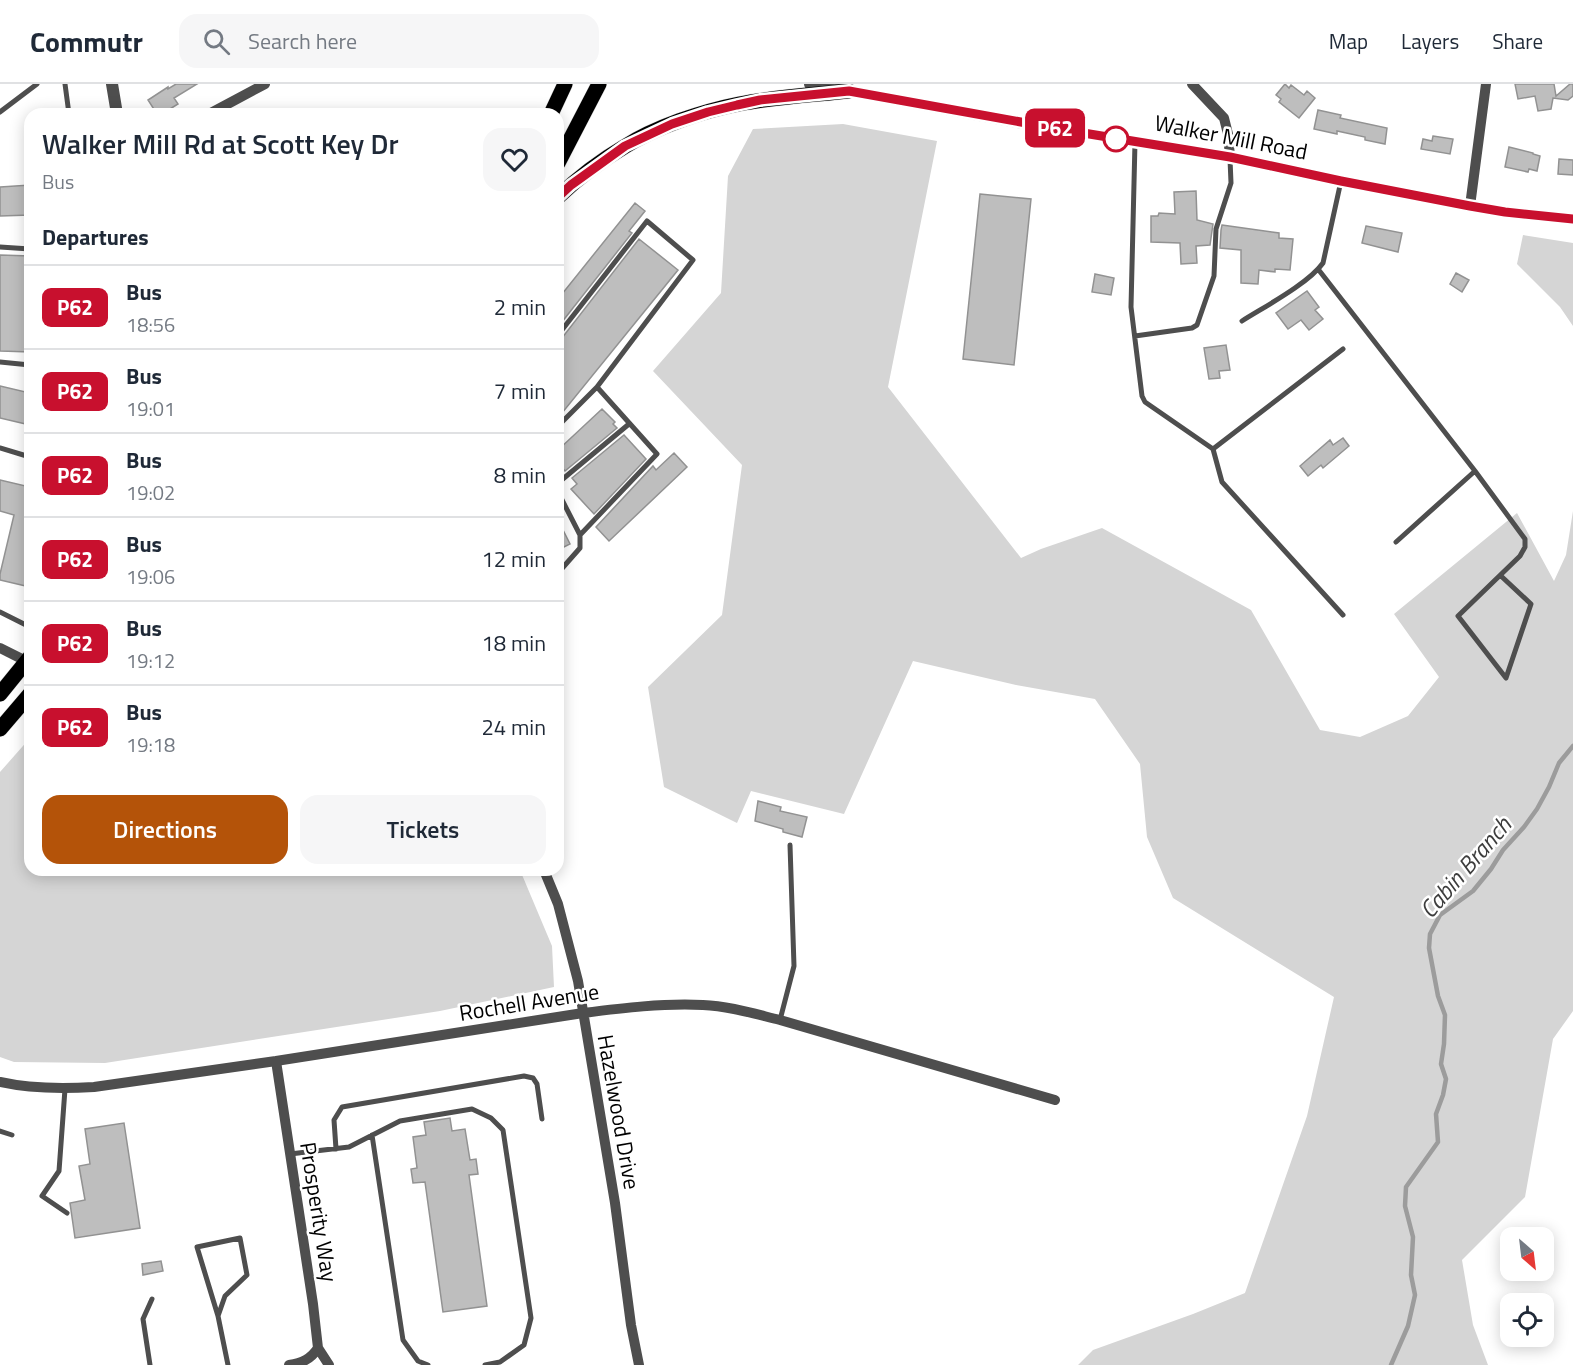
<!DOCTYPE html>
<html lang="en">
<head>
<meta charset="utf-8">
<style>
  body { margin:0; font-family:"Titillium Web",sans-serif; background:#f6f6f7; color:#1f2937; height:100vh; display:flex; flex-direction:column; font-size:22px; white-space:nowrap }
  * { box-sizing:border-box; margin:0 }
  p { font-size:20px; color:#747a83 }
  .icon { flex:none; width:33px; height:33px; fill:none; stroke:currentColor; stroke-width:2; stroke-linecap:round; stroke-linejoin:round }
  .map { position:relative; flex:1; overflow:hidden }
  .sheet { position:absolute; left:24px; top:24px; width:540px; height:768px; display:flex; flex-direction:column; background:#fff; border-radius:18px; box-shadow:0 3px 15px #0003 }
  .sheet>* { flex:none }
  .badge { padding:0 12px; border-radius:9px; font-size:21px; line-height:39px }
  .needle { width:39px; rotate:152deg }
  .tools { position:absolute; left:1500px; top:1143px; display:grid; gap:12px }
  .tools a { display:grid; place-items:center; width:54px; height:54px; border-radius:12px; background:#fff; box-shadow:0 3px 15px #0003; font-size:30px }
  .map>.badge { position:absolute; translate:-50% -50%; box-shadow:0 0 0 3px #fff }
  h2 { padding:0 18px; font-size:22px; line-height:54px }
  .round { display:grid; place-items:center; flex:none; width:63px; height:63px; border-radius:18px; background:#f6f6f7 }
  .overview { display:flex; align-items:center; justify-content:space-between; height:102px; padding:0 18px }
  h1 { font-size:28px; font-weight:600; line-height:45px }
  .button { display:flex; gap:12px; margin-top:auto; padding:12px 18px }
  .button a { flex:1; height:69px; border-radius:18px; background:#b45309; color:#fff; font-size:24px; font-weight:600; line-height:69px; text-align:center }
  .button a+a { background:#f6f6f7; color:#1f2937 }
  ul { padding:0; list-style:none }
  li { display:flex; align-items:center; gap:18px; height:84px; padding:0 18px; border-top:2px solid #e0e1e3 }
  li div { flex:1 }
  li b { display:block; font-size:22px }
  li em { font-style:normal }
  li .badge { min-width:66px; font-weight:700; text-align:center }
  header { display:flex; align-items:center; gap:36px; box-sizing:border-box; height:84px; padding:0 30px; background:#fff; border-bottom:2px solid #e0e1e3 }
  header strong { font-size:28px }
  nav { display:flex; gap:33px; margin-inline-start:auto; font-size:21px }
  .search { width:420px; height:54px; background:#f6f6f7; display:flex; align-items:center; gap:15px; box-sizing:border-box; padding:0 21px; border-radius:18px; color:#747a83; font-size:22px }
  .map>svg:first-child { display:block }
  .green { fill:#d5d5d5 }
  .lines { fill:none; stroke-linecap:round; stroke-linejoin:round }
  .stream { stroke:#9c9c9c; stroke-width:4.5 }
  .building { fill:#bebebe; stroke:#929292; stroke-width:1.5 }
  .primary-casing { stroke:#dbdbdb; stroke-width:16 }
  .service { stroke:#4e4e4e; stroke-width:5 }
  .minor { stroke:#4e4e4e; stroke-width:10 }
  .tertiary { stroke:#4e4e4e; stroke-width:12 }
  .primary { stroke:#000; stroke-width:15 }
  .line-casing { stroke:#fff; stroke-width:14 }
  .line { stroke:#c8102e; stroke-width:9 }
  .stop-dot { fill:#fff; stroke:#c8102e; stroke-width:3 }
  .labels { text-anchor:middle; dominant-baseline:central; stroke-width:5; stroke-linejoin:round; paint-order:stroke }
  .street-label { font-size:22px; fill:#000; stroke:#fff }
  .water-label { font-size:24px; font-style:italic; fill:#3d3d3d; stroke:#fff }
</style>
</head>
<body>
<header>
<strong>Commutr</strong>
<div class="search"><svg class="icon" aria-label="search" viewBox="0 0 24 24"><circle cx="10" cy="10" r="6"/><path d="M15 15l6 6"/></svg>Search here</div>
<nav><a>Map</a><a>Layers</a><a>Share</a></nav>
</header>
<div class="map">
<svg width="1573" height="1281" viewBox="0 0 1573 1281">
  <rect width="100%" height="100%" fill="#fff"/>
  <!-- green -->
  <path class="green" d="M 843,40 L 937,57 L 888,303 L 1021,474 L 1041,465 L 1102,444 L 1251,526 L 1320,646 L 1360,653 L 1408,632 L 1439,593 L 1394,530 L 1517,429 L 1554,497 L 1566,471 L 1573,427 L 1573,927 L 1553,955 L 1525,1113 L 1462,1176 L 1473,1241 L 1488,1281 L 1078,1281 L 1093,1266 L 1193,1230 L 1245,1209 L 1307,1032 L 1334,913 L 1173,814 L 1147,753 L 1140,680 L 1095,615 L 1016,601 L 913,577 L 844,730 L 751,707 L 737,739 L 664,703 L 648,603 L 722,531 L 742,381 L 653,287 L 721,209 L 728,92 L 753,45 Z
    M 1523,151 L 1573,159 L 1573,242 L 1560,223 L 1517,180 Z
    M 30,654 L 30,786 L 520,786 L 552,862 L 554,903 L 440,927 L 105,979 L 14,978 L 0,973 L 0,688 Z"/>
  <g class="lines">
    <!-- stream -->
    <path class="stream" d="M 1391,1281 L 1408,1242 L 1415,1211 L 1411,1191 L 1413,1153 L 1405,1122 L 1406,1103 L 1438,1058 L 1436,1030 L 1443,1011 L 1446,995 L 1441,980 L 1444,960 L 1445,931 L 1438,912 L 1429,864 L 1430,850 L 1440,831 L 1473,807 L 1491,785 L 1503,766 L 1524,743 L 1537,725 L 1549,703 L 1559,679 L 1573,662"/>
  </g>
  <!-- building -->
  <path class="building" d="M 176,0 L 197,0 L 174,14 L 178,20 L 162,30 L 157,30 L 148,16 L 168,3 L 168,5 Z
    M 1285,0 L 1289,4 L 1291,1 L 1304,11 L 1307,7 L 1315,14 L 1299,34 L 1279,18 L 1281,15 L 1276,11 Z
    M 1515,0 L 1554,0 L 1556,12 L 1570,0 L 1573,0 L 1573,12 L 1568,16 L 1553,14 L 1551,25 L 1538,27 L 1535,12 L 1518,15 Z
    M 1318,26 L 1341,31 L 1340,34 L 1387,44 L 1385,60 L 1365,56 L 1365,53 L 1337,47 L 1337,50 L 1314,45 Z
    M 1433,52 L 1453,55 L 1450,70 L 1421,65 L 1423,55 L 1432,57 Z
    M 1509,63 L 1533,69 L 1533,70 L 1540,72 L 1537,87 L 1529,85 L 1528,88 L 1505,83 Z
    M 1559,75 L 1573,76 L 1573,91 L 1558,90 Z
    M 30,101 L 30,131 L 0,132 L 0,103 Z
    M 1196,107 L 1197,136 L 1213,140 L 1210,161 L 1196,162 L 1197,179 L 1181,180 L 1180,159 L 1151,158 L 1151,132 L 1158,132 L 1159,129 L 1175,130 L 1174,108 Z
    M 980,110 L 1031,115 L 1014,281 L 963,275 Z
    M 635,119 L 645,127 L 629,147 L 632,149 L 558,243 L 558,215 Z
    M 1222,141 L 1279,149 L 1279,154 L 1293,155 L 1290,186 L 1275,185 L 1275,188 L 1259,186 L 1258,200 L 1241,199 L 1241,166 L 1220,164 L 1221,146 Z
    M 1366,142 L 1402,149 L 1398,168 L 1362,159 Z
    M 639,155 L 678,186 L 558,334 L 558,256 L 562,254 Z
    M 0,171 L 30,172 L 30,268 L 0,267 Z
    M 1456,189 L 1469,196 L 1462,208 L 1450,200 Z
    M 1095,190 L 1114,194 L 1111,211 L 1092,208 Z
    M 1307,207 L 1319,223 L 1315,226 L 1323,235 L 1309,246 L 1301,236 L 1288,245 L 1276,229 Z
    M 1226,261 L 1230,286 L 1219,287 L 1220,294 L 1209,295 L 1204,264 Z
    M 0,302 L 30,309 L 30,341 L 0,334 Z
    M 602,325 L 615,338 L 613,340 L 617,344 L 565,387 L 558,379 L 558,366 Z
    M 624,351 L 646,375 L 594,430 L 571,405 L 577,400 L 572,394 Z
    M 1343,354 L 1349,362 L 1323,384 L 1321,381 L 1308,392 L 1300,382 L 1330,356 L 1333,361 Z
    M 674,369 L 687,383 L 609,457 L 596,443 L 653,382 L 656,386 Z
    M 0,396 L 30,403 L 30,418 L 27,429 L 30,430 L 30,503 L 0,496 L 0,490 L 14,431 L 0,427 Z
    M 558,436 L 570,460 L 558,466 Z
    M 758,717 L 781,723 L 780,727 L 807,733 L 802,753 L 783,748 L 783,745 L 755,737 Z
    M 450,1034 L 452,1047 L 465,1045 L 470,1076 L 476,1075 L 478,1090 L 469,1091 L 487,1222 L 443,1228 L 425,1098 L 413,1099 L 411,1085 L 417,1084 L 413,1053 L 426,1051 L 424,1038 Z
    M 124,1039 L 140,1144 L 75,1154 L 70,1119 L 85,1116 L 79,1082 L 90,1080 L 85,1045 Z
    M 161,1177 L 163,1187 L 143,1191 L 142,1180 Z"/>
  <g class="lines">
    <!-- primary casing -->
    <g class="primary-casing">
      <path id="primary" d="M 551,30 L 565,0
        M 558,79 L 599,0
        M 558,113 C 578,94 600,77 624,63 C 655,43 703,27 739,20 C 775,13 812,11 849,7
        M 0,610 L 30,573
        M 0,645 L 30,610"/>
    </g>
    <!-- service -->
    <path class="service" d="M 65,0 L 69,30
      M 0,28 L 37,0
      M 1135,58 L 1131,223 L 1142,312 L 1145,318 L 1213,365 L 1222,398 L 1343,531
      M 0,163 L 30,165
      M 1318,185 L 1475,387 L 1396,458
      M 1242,237 C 1264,223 1308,200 1323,179 L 1341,97
      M 558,251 L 647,137 L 693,176 L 597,303 L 558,342
      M 1135,252 L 1192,244 L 1197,241 L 1214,192 L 1216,145 L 1231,99 L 1230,75
      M 0,278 L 30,281
      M 0,364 L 30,373
      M 1213,365 L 1343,265
      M 1475,387 L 1525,455 L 1525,463 L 1520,472 L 1458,532 L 1506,594 L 1531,520 L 1501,492
      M 558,399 L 629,340
      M 558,408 L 580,451 L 580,464 L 558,489
      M 580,451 L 657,370 L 597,303
      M 0,528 L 26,541
      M 780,936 L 794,882 L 790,761
      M 65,1005 L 59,1087 L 42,1112 L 67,1129
      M 0,1047 L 12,1051
      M 372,1051 L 403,1256 L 418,1277 L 428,1281
      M 336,1065 L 334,1036 L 342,1023 L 524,992 L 533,994 L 537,1000 L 542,1035
      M 290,1070 L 349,1063 L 400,1037 L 472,1025 L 491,1034 L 503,1046 L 531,1234 L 524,1261 L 500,1278 L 485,1281
      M 218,1232 L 225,1212 L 247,1191 L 240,1154 L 197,1163 L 218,1232 L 228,1281
      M 150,1281 L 143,1235 L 152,1215"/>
    <!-- minor -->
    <path class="minor" d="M 1192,0 L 1224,34 L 1228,50 L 1230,73
      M 209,30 L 265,0
      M 1470,122 L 1486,0
      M 0,564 L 26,577
      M 544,786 L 558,820 L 578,897 L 615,1119 L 631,1241 L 639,1281
      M 276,977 L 313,1220 L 318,1264 L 329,1281
      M 0,998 C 31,1005 62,1005 94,1003 L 276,977 L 583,929 C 623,924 663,919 703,921 C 729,922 755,930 780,936 L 1055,1016
      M 289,1281 C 302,1279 311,1275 318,1264"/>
    <!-- tertiary -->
    <path class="tertiary" d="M 112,0 L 117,30
      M 810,0 L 1018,38 L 1230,73 L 1341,97 L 1470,122 L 1505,128 L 1573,135"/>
    <!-- primary -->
    <use href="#primary" class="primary"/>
  </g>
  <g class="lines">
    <!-- line casing -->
    <g class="line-casing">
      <path id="line" d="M 558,113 L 571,101 L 625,62 L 672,40 L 708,28 L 737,21 L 760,16 L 849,7 L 1065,46 L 1230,73 L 1341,97 L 1470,122 L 1505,128 L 1573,135"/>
    </g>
    <!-- line -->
    <use href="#line" class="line"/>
  </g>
  <!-- markers -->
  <circle class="stop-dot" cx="1116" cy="55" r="12"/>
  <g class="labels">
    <!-- street labels -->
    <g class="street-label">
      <text transform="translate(1231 53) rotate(11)">Walker Mill Road</text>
      <text transform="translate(529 918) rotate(-9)">Rochell Avenue</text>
      <text transform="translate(619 1028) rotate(80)">Hazelwood Drive</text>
      <text transform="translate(319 1128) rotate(81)">Prosperity Way</text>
    </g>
    <!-- water labels -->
    <g class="water-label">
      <text transform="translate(1465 783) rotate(-49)">Cabin Branch</text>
    </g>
  </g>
</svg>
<div class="tools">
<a><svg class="needle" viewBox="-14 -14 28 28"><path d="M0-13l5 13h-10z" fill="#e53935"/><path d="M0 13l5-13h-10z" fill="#747a83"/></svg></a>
<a><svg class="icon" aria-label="locate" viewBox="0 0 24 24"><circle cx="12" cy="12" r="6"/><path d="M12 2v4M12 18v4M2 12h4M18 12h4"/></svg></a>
</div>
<b class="badge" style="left:1055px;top:44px;background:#c8102e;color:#fff">P62</b>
<section class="sheet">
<div class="overview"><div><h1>Walker Mill Rd at Scott Key Dr</h1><p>Bus</p></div><a class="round"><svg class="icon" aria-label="heart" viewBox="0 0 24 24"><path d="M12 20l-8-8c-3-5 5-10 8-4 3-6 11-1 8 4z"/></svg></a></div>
<h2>Departures</h2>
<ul>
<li><span class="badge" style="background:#c8102e;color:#fff">P62</span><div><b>Bus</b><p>18:56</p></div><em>2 min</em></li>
<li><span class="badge" style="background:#c8102e;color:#fff">P62</span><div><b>Bus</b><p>19:01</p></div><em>7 min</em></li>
<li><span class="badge" style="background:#c8102e;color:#fff">P62</span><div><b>Bus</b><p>19:02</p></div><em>8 min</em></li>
<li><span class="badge" style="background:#c8102e;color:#fff">P62</span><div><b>Bus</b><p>19:06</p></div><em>12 min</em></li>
<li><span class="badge" style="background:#c8102e;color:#fff">P62</span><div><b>Bus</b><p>19:12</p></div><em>18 min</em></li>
<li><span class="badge" style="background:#c8102e;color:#fff">P62</span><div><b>Bus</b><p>19:18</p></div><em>24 min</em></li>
</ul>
<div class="button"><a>Directions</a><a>Tickets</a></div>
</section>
</div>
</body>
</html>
